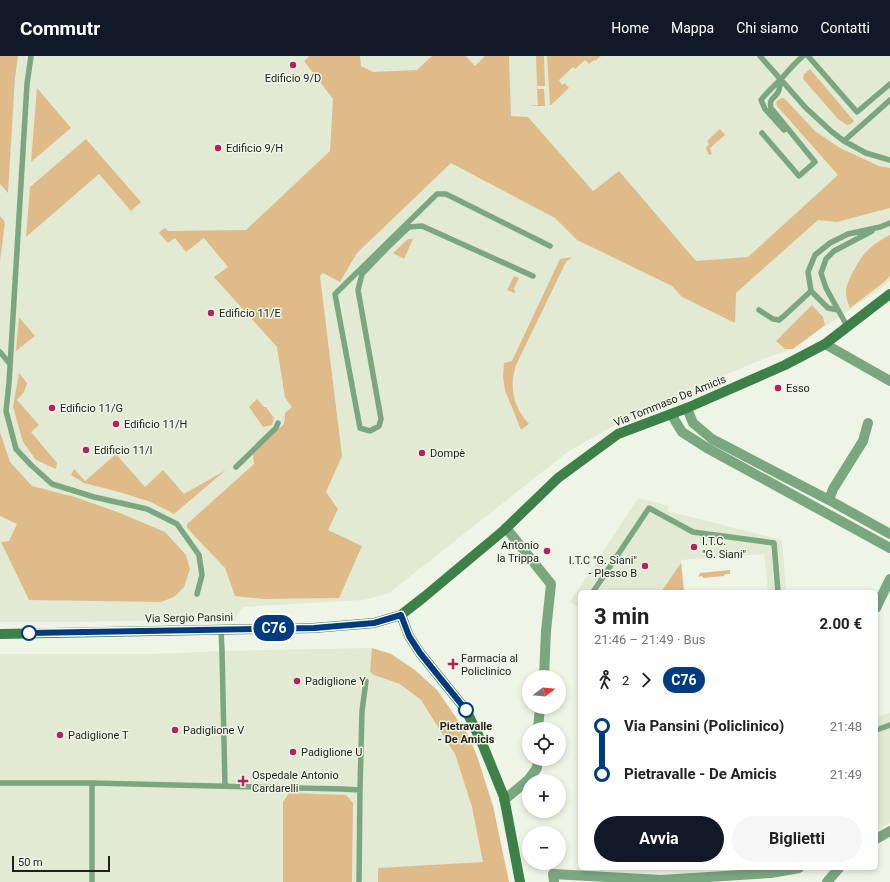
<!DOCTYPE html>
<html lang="it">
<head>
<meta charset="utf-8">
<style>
  body { margin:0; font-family:Roboto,sans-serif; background:#f6f6f6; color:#222; height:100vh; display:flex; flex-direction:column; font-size:15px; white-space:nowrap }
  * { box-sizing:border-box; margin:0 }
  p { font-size:13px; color:#767676 }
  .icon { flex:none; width:22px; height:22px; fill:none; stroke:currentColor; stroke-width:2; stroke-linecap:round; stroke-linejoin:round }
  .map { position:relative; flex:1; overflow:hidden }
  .details { position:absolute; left:578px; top:534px; width:300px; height:280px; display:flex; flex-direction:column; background:#fff; border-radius:6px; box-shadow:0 2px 6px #0003 }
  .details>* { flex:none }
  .badge { padding:0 8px; border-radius:13px; font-size:14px; line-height:26px }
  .needle { width:26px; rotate:74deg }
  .fabs { position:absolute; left:522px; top:614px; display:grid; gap:8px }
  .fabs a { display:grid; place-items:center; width:44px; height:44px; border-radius:50%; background:#fff; box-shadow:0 2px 6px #0003; font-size:20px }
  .scale { position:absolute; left:12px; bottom:10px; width:98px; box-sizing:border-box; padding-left:4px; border:2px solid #1e201a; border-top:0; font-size:11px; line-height:14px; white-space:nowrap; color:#1e201a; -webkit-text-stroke:3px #eff5e6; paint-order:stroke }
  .map>.badge { position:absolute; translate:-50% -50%; box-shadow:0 0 0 2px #fff }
  .legs { display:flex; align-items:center; gap:6px; height:44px; padding:0 16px; font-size:13px }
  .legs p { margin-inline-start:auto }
  .head { display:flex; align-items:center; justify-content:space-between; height:68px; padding:0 16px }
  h1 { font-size:22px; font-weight:700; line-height:30px }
  .action { display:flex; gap:8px; margin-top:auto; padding:8px 16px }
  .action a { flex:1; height:46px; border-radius:24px; background:#111827; color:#fff; font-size:16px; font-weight:700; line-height:46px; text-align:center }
  .action a+a { background:#f6f6f6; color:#222 }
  ul { padding:0 16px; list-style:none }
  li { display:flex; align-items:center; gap:14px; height:48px; font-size:15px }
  li i { display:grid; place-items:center; width:6px; height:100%; margin:0 5px; background:currentColor }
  li i::after { content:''; width:10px; height:10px; margin:-5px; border:3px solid; border-radius:50%; background:#fff }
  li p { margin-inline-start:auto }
  li:first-child i { background:linear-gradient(#0000 50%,currentColor 0) }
  li:last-child i { background:linear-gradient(currentColor 50%,#0000 0) }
  header { display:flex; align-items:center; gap:24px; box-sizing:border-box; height:56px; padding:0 20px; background:#111827; color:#fff }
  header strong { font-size:19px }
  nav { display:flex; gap:22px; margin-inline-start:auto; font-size:14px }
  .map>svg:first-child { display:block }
  .built { fill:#e2ead4 }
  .green { fill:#e0bb8a }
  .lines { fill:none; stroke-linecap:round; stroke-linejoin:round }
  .lane { stroke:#7ba780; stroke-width:5.5 }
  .street { stroke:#7ba780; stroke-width:10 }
  .secondary { stroke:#3d8149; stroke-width:10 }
  .line-1-casing { stroke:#fff; stroke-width:9 }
  .line-1 { stroke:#003b80; stroke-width:6 }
  .poi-dot { fill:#b0235e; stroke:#eff5e6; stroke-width:1.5 }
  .stop-1-dot { fill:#fff; stroke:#003b80; stroke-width:2 }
  .labels { text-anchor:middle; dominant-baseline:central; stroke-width:3; stroke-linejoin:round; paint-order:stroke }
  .poi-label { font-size:11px; fill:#1e201a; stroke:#eff5e6; text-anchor:start }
  .street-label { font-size:11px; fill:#1e201a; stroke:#eff5e6 }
  .stop-label { font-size:11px; font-weight:bold; fill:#1e201a; stroke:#eff5e6 }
</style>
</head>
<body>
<header>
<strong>Commutr</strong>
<nav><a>Home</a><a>Mappa</a><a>Chi siamo</a><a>Contatti</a></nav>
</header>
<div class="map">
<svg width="890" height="826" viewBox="0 0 890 826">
  <rect width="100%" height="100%" fill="#eff5e6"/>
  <!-- built -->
  <path class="built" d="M 0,0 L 890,0 L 890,225 L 883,231 L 792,293 L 768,301 L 640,355 L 569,395 L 389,537 L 364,544 L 243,551 L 235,563 L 75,566 L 0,566 Z
    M 638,442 L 669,450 L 667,455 L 782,484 L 786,536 L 768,536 L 764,498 L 681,504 L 685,536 L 580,536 L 580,552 L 570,546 Z
    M 372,592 L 391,598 L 415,614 L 437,634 L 468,679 L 477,700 L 493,750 L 509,826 L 0,826 L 0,598 L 153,598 L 222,595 Z
    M 890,657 L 890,767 L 876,775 L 876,661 Z"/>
  <!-- green -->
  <path class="green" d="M 0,0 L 18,0 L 15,22 L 8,137 L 0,128 Z
    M 309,0 L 360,0 L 361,10 L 373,16 L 417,14 L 432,0 L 466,0 L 475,10 L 485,0 L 509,0 L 511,60 L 528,61 L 593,135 L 619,115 L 696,205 L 748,201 L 838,119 L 777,50 L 776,46 L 781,42 L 784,42 L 815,75 L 840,92 L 879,110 L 890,112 L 890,152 L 837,166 L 818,164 L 736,237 L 735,267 L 682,241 L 672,230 L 577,184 L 555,162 L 451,107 L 357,197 L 340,226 L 323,217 L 320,220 L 342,400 L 326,436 L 338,453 L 328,474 L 362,490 L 339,542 L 264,543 L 235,540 L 225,512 L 187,472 L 187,468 L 254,408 L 253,398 L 284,368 L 285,357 L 292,351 L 285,342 L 277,291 L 214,221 L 228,211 L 204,182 L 186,196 L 175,182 L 168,187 L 159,177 L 163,173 L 165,172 L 168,175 L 246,174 L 330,95 L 333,43 L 304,5 Z
    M 536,0 L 544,0 L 545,30 L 537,30 Z
    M 547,0 L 601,0 L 595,5 L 594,4 L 589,8 L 585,4 L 575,13 L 573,11 L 559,24 L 562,29 L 565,27 L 569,32 L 551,49 L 550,49 Z
    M 810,13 L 854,65 L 851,68 L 847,69 L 838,63 L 803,23 L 804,18 Z
    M 37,32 L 71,72 L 31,106 Z
    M 537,33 L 544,33 L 545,50 L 529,50 L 538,49 Z
    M 720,73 L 725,79 L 710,92 L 712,98 L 709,99 L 706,92 L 709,88 L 707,85 Z
    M 86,83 L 141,146 L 131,155 L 99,118 L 26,181 L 30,131 Z
    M 0,160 L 5,166 L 0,205 Z
    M 890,179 L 890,220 L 883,227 L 850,252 C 847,246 846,240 846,234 C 847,225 860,201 867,195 C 873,189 882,183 890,179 Z
    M 408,183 L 413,183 L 404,203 L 393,197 Z
    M 572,201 L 566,206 L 516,309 C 509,331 513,351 529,368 L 521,374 L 505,334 L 503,321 L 504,307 L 512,305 L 560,203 Z
    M 514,220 L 519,222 L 514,232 L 515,237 L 507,234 Z
    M 812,249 L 823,261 L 825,269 L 793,293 L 785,293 L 776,285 Z
    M 19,261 L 35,280 L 16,295 Z
    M 19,317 L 27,327 L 24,336 L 17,344 L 39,369 L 31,376 L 57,407 L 56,413 L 36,404 L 23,386 L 13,351 Z
    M 257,343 L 264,351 L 266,351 L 274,362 L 272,369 L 263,371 L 249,351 Z
    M 0,376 L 10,406 L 32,430 L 75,441 L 120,457 L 165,476 L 186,499 L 190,513 L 184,531 L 174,541 L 161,546 L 29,544 L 1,486 L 9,485 L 17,468 L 0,460 Z
    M 116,398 L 145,431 L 163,414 L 184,438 L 226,414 L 174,458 L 151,446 L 119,436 L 84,427 L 71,419 L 74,413 L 85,425 Z
    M 681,507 L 684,536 L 661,536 Z
    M 730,514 L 730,518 L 725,518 L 724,520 L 703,522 L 702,520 L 698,521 L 700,517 Z
    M 372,592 L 391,598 L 415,614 L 437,634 L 468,679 L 477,700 L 493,750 L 509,826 L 378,826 L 378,812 L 483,806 L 472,751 L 455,698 L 421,644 L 400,628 L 374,619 L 370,616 Z
    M 289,737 L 346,739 L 353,747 L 352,826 L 283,826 L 283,746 Z
    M 688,812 L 742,812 L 729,814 L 688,813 Z"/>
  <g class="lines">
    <!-- lane -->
    <path class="lane" d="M 31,0 L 27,28 L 9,327 L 6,355 L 16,393 L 31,409 L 52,428 L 94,441 L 147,453 L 177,468 L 199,499 L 202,519 L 197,538
      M 760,0 L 806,52 L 832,76 L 844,85 L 866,97 L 890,104
      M 808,0 L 857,56 L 890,28
      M 784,74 L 765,53 L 761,44 C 767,36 774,30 781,23 C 788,15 795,7 803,0
      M 762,77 L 799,120 L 815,106 L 771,52 C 768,41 777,42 779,34 C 780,31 780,26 781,23
      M 844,85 L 890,44
      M 533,220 L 422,170 L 409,171 L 388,191 L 362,218 L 358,234 L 381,363 L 379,370 L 370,375 L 360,372 L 335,238 L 437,138 L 446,138 L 550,190
      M 759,254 L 773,263 L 779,264 L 784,260 L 811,235
      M 838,254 L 828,252 L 811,235 L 808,216 L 815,199 L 830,187 L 848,178 L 880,171 L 890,167
      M 847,270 L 826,232 L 821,217 L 826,203 L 834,195 L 872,175
      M 0,296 L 10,308
      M 236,411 L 276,372 L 278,367
      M 593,536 L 649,452 L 693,476 L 774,487 L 778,536
      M 221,573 L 222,595 L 225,730
      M 876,674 L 890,669
      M 0,727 L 92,727 L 342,733 L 360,734 L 359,826
      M 360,734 L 362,655 L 366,625
      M 92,826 L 92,727"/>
    <!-- street -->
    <path class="street" d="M 825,288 L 890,325
      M 687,352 L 693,367 L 712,383 L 829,444 L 890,478
      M 671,358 L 682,376 L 707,392 L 890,492
      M 829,444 L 833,433 L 863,385 L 868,367
      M 506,472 L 551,528 L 546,575 L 544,621
      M 876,552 L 890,523
      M 538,673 L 540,651
      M 504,744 L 528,724 L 537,712 L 538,703
      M 876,783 L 890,775
      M 554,826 L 553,818 L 661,824 L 771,817 L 799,812
      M 827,826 L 839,812"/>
    <!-- secondary -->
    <path class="secondary" d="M 401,559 L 409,580 L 420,597 L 466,654 L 482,687 L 504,741 L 520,826
      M 0,578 L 314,572 L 374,567 L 401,559 L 424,541 L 503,475 L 558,422 L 618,378 L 687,352 L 785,309 L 825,288 L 890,238"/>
  </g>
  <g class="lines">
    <!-- line-1 casing -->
    <g class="line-1-casing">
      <path id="line-1" d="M 29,577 L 314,572 L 374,567 L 401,559 L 409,580 L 420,597 L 466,654"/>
    </g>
    <!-- line-1 -->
    <use href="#line-1" class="line-1"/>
  </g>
  <!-- markers -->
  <g class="poi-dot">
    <circle cx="293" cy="9" r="4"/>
    <circle cx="218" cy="92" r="4"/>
    <circle cx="211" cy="257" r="4"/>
    <circle cx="778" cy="332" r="4"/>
    <circle cx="52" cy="352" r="4"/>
    <circle cx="116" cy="368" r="4"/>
    <circle cx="86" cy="394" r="4"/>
    <circle cx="422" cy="397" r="4"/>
    <circle cx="694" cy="491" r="4"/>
    <circle cx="547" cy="495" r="4"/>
    <circle cx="645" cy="510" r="4"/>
    <path d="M451 602h4v4h4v4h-4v4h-4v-4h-4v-4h4z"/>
    <circle cx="297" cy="625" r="4"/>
    <circle cx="175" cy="674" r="4"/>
    <circle cx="60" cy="679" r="4"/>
    <circle cx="293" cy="696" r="4"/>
    <path d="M241 719h4v4h4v4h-4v4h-4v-4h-4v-4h4z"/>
  </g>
  <g class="stop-1-dot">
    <circle cx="29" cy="577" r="7"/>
    <circle cx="466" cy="654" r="7"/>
  </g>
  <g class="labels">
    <!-- poi labels -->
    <g class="poi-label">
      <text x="293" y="22" text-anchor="middle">Edificio 9/D</text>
      <text x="226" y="92">Edificio 9/H</text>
      <text x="219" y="257">Edificio 11/E</text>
      <text x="786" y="332">Esso</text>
      <text x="60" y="352">Edificio 11/G</text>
      <text x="124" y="368">Edificio 11/H</text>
      <text x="94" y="394">Edificio 11/I</text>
      <text x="430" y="397">Dompè</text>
      <text x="702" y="485">I.T.C.<tspan x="702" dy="13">"G. Siani"</tspan></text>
      <text x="539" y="489" text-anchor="end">Antonio<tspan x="539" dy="13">la Trippa</tspan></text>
      <text x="637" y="504" text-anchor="end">I.T.C "G. Siani"<tspan x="637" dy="13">- Plesso B</tspan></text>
      <text x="461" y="602">Farmacia al<tspan x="461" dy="13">Policlinico</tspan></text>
      <text x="305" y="625">Padiglione Y</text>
      <text x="183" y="674">Padiglione V</text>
      <text x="68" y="679">Padiglione T</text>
      <text x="301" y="696">Padiglione U</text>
      <text x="252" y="719">Ospedale Antonio<tspan x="252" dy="13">Cardarelli</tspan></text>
    </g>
    <!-- street labels -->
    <g class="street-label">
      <text transform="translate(670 345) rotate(-22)">Via Tommaso De Amicis</text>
      <text transform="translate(189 562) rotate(-1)">Via Sergio Pansini</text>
    </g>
    <!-- stop labels -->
    <g class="stop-label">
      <text x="466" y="670">Pietravalle<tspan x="466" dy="13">- De Amicis</tspan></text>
    </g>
  </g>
</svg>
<div class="fabs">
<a><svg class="needle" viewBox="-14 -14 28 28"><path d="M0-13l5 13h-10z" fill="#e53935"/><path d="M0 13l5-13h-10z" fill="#767676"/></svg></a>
<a><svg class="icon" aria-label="locate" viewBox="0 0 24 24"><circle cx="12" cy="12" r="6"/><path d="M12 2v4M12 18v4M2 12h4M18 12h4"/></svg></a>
<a>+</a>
<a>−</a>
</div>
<div class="scale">50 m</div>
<b class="badge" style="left:274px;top:572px;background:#003b80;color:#fff">C76</b>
<section class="details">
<div class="head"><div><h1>3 min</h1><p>21:46 – 21:49 · Bus</p></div><b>2.00 €</b></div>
<div class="legs"><svg class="icon" aria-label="walk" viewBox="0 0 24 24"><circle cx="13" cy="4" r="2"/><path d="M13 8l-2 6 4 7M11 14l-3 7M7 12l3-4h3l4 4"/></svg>2<svg class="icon" aria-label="forward" viewBox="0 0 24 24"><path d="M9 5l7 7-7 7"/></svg><b class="badge" style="background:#003b80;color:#fff">C76</b></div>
<ul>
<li><i style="color:#003b80"></i><b>Via Pansini (Policlinico)</b><p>21:48</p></li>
<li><i style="color:#003b80"></i><b>Pietravalle - De Amicis</b><p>21:49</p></li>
</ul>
<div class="action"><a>Avvia</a><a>Biglietti</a></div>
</section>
</div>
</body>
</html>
